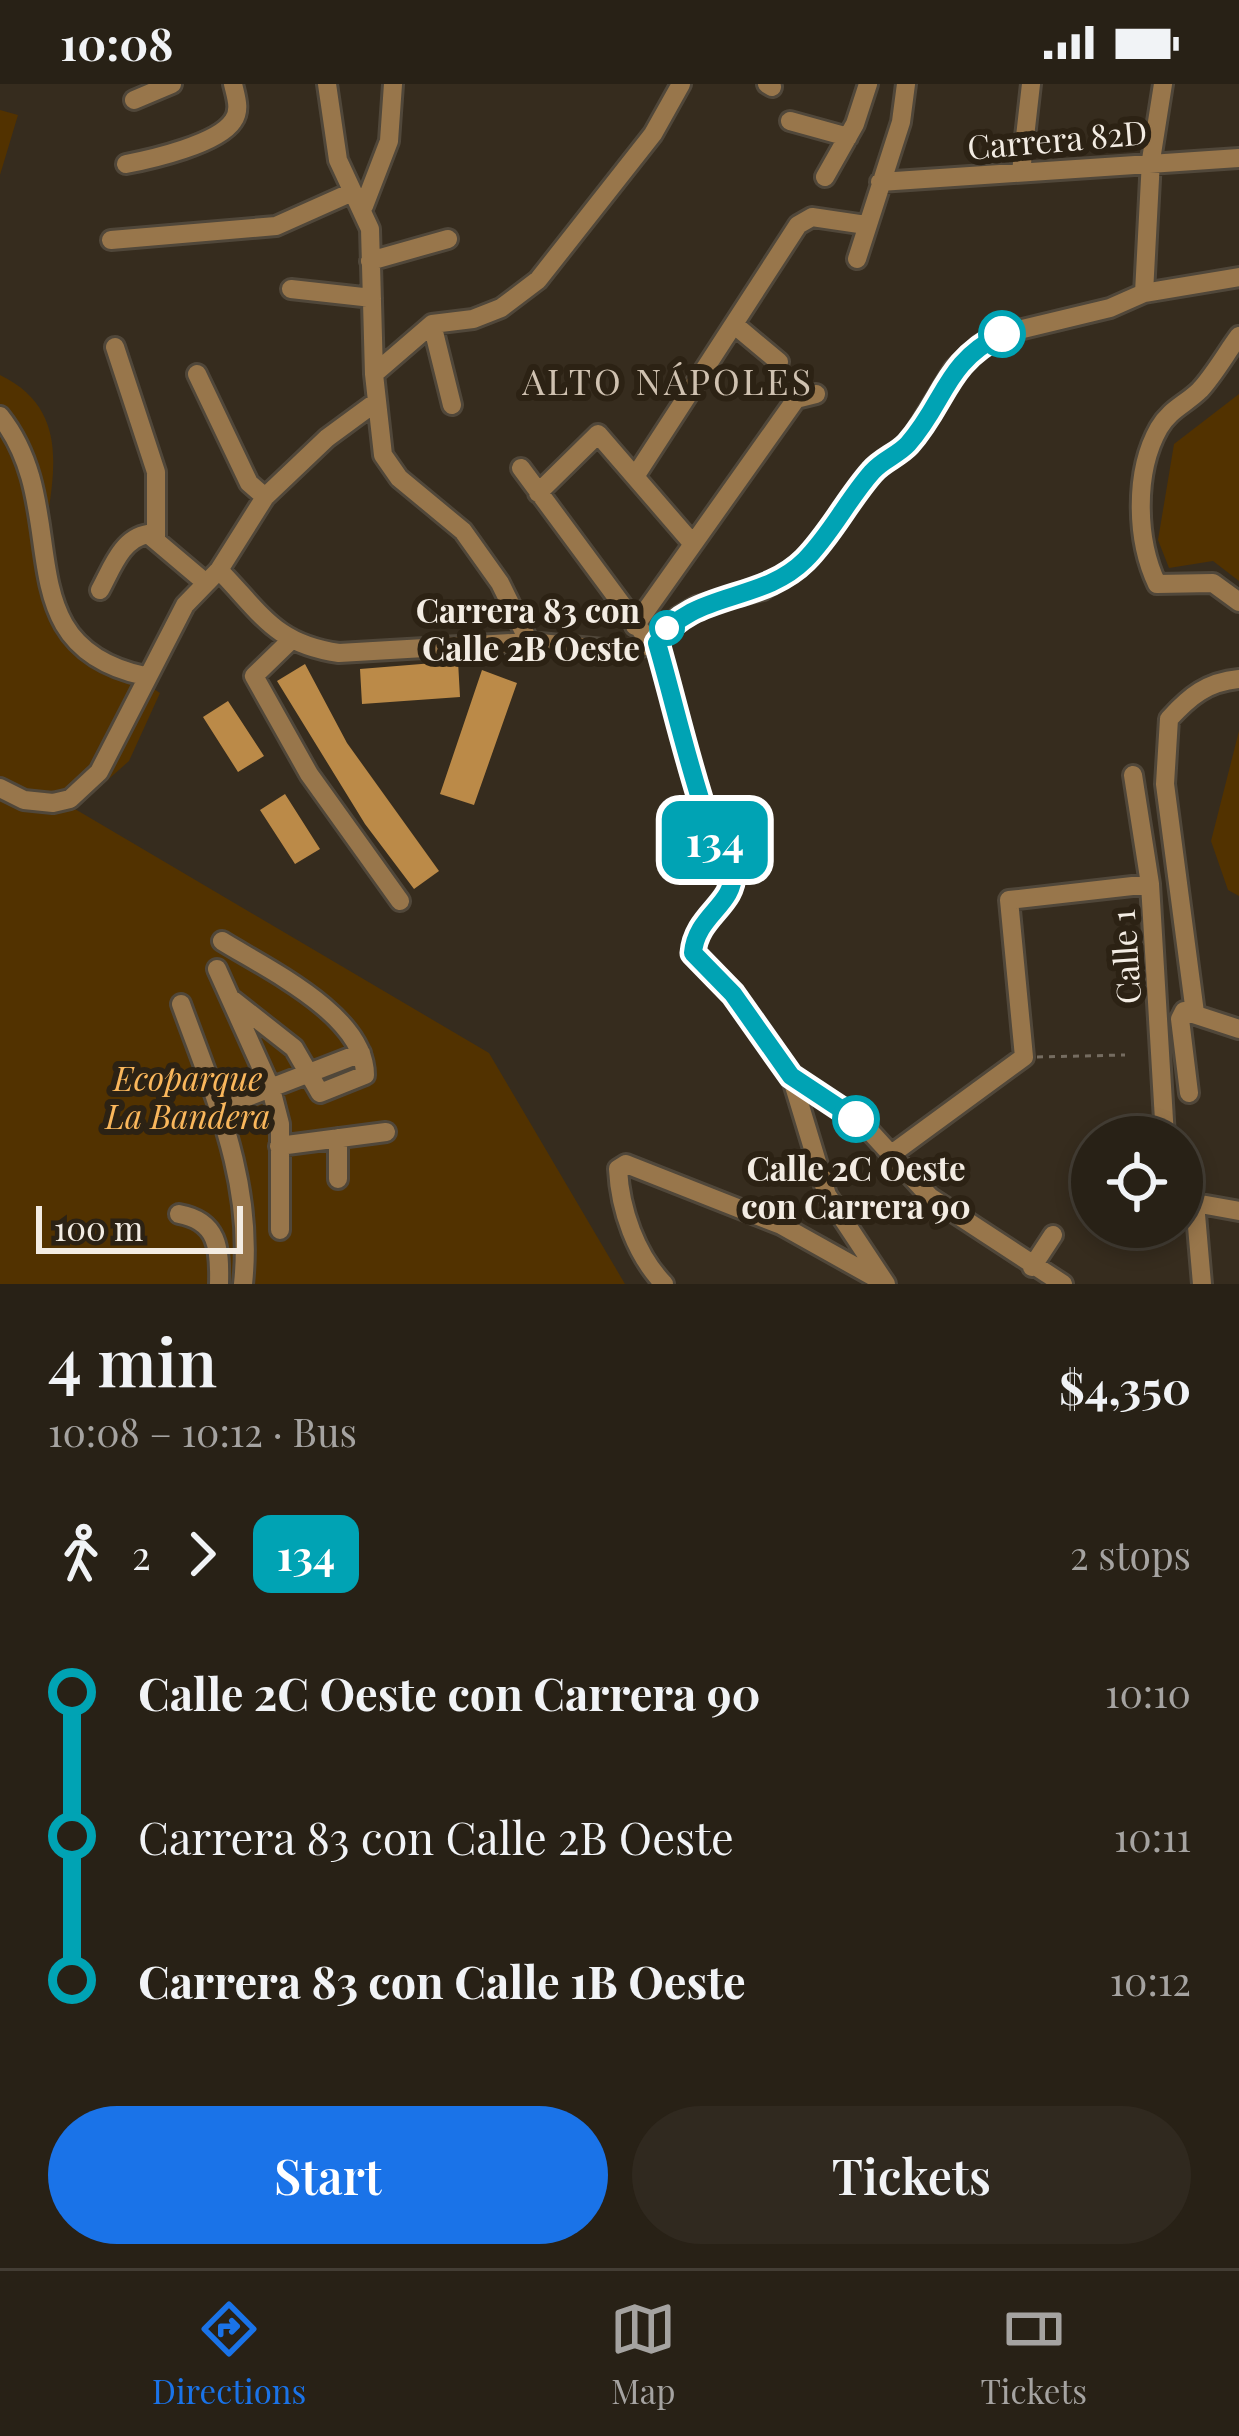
<!DOCTYPE html>
<html lang="en">
<head>
<meta charset="utf-8">
<style>
  body { margin:0; font-family:"Playfair Display",serif; background:#30291f; color:#f1f3f6; height:100vh; display:flex; flex-direction:column; font-size:45px; white-space:nowrap }
  * { box-sizing:border-box; margin:0 }
  p { font-size:39px; color:#a5a3a1 }
  .icon { flex:none; width:66px; height:66px; fill:none; stroke:currentColor; stroke-width:2; stroke-linecap:round; stroke-linejoin:round }
  .map { position:relative; height:1200px; overflow:hidden }
  .drawer { display:flex; flex-direction:column; background:#282116; flex:1 }
  .drawer>* { flex:none }
  .badge { padding:0 24px; border-radius:18px; font-size:42px; line-height:78px }
  .tools { position:absolute; left:1071px; top:1032px; display:grid; gap:24px }
  .tools a { display:grid; place-items:center; width:132px; height:132px; border-radius:50%; background:#282116; box-shadow:0 6px 18px #0003,0 0 0 3px #443e35; font-size:60px }
  .scale { position:absolute; left:36px; bottom:30px; width:207px; box-sizing:border-box; padding-left:12px; border:6px solid #f3ece3; border-top:0; font-size:33px; line-height:42px; white-space:nowrap; color:#f3ece3; -webkit-text-stroke:9px #2c2214; paint-order:stroke }
  .map>.badge { position:absolute; translate:-50% -50%; box-shadow:0 0 0 6px #fff }
  .legs { display:flex; align-items:center; gap:18px; height:132px; padding:0 48px; font-size:39px }
  .legs p { margin-inline-start:auto }
  .headline { display:flex; align-items:center; justify-content:space-between; height:204px; padding:0 48px }
  h1 { font-size:66px; font-weight:600; line-height:90px }
  .button { display:flex; gap:24px; margin-top:auto; padding:24px 48px }
  .button a { flex:1; height:138px; border-radius:72px; background:#1a73e8; color:#fff; font-size:48px; font-weight:600; line-height:138px; text-align:center }
  .button a+a { background:#30291f; color:#f1f3f6 }
  ul { padding:0 48px; list-style:none }
  li { display:flex; align-items:center; gap:42px; height:144px; font-size:45px }
  li i { display:grid; place-items:center; width:18px; height:100%; margin:0 15px; background:currentColor }
  li i::after { content:''; width:30px; height:30px; margin:-15px; border:9px solid; border-radius:50%; background:#282116 }
  li p { margin-inline-start:auto }
  li:first-child i { background:linear-gradient(#0000 50%,currentColor 0) }
  li:last-child i { background:linear-gradient(currentColor 50%,#0000 0) }
  .status { display:flex; justify-content:space-between; align-items:center; height:84px; padding:0 60px; background:#282116; direction:ltr }
  .status svg { height:33px; fill:currentColor }
  .menu { display:flex; justify-content:space-around; align-items:center; height:168px; border-top:3px solid #443e35; background:#282116; font-size:33px; color:#a5a3a1 }
  .menu a { display:grid; justify-items:center; gap:6px }
  .menu .current { color:#1a73e8 }
  .map>svg:first-child { display:block }
  .green { fill:#523200 }
  .building { fill:#bb8a48 }
  .lines { fill:none; stroke-linecap:round; stroke-linejoin:round }
  .minor-casing { stroke:#50473a; stroke-width:24 }
  .path { stroke:#756c60; stroke-width:3; stroke-dasharray:6 6; stroke-linecap:butt }
  .minor { stroke:#98764b; stroke-width:18 }
  .line-1-casing { stroke:#fff; stroke-width:27 }
  .line-1 { stroke:#00a3b4; stroke-width:18 }
  .stop-1-dot { fill:#fff; stroke:#00a3b4; stroke-width:6 }
  .labels { text-anchor:middle; dominant-baseline:central; stroke-width:12; stroke-linejoin:round; paint-order:stroke }
  .street-label { font-size:33px; fill:#f3ece3; stroke:#2c2214 }
  .stop-label { font-size:33px; font-weight:bold; fill:#f3ece3; stroke:#2c2214; text-anchor:end }
  .park-label { font-size:33px; font-style:italic; fill:#fab75c; stroke:#2c2214 }
  .neighbourhood-label { font-size:36px; letter-spacing:3px; fill:#cfc1b0; stroke:#2c2214 }
</style>
</head>
<body>
<div class="status"><b>10:08</b><svg viewBox="0 0 49 12"><path d="M0 12V9h3v3zM5 12V6h3v6zM10 12V3h3v9zM15 12V0h3v12zM26 1h20v11H26zM47 4h2v5h-2z"/></svg></div>
<div class="map">
<svg width="1239" height="1200" viewBox="0 0 1239 1200">
  <rect width="100%" height="100%" fill="#362c1e"/>
  <!-- green -->
  <path class="green" d="M 0,26 L 18,31 L 0,91 Z
    M 0,291 C 110,344 8,473 53,541 C 76,575 127,586 160,609 L 129,677 L 75,725 L 489,969 L 625,1200 L 0,1200 Z
    M 1239,310 L 1239,497 L 1213,477 L 1169,484 L 1158,456 L 1174,360 Z
    M 1239,647 L 1239,812 L 1228,806 L 1211,757 Z"/>
  <!-- building -->
  <path class="building" d="M 458,577 L 460,613 L 362,620 L 360,585 Z
    M 305,580 L 347,659 L 439,787 L 414,805 L 365,740 L 277,597 Z
    M 482,586 L 517,599 L 474,721 L 440,710 Z
    M 228,617 L 264,672 L 238,688 L 203,633 Z
    M 285,710 L 320,765 L 295,780 L 260,726 Z"/>
  <g class="lines">
    <!-- minor casing -->
    <g class="minor-casing">
      <path id="minor" d="M 327,0 L 338,76 L 370,145 L 374,290 L 383,371 L 399,394 L 463,447 L 500,499 L 529,558
        M 767,0 L 772,3
        M 134,16 L 172,0
        M 790,37 L 848,53
        M 126,80 C 152,75 218,60 233,37 C 241,26 236,13 233,0
        M 1021,88 L 1031,0
        M 825,93 L 855,40 L 868,0
        M 880,98 L 1239,74
        M 364,122 L 389,57 L 393,0
        M 111,156 L 276,142 L 350,109
        M 857,175 L 901,38 L 906,0
        M 370,177 L 448,155
        M 291,205 L 372,214
        M 1144,209 L 1151,76 L 1163,0
        M 432,240 L 452,321
        M 736,242 L 779,278
        M 1239,252 C 1227,268 1214,291 1200,306 C 1186,320 1170,325 1159,344 C 1134,388 1136,456 1157,500 L 1213,499 L 1239,518
        M 115,263 L 156,388 L 156,456
        M 197,290 L 249,399 L 265,413
        M 374,290 L 432,240 L 473,235 L 501,224 L 538,196 L 653,50 L 681,0
        M 0,332 C 76,428 0,561 145,592
        M 521,384 L 643,549
        M 636,391 L 798,141 L 812,133 L 866,141
        M 538,409 L 598,350 L 693,460
        M 219,486 C 262,530 275,560 339,569 L 529,558 L 624,567 L 657,559
        M 100,506 C 112,484 122,454 148,450 L 206,499
        M 635,542 L 796,315 L 816,310
        M 289,558 L 254,592 L 309,690 L 400,817
        M 657,559 C 675,618 688,681 708,739 C 715,758 732,768 733,788 C 735,820 696,832 693,869 L 733,910 L 791,992 L 827,1111 L 886,1200
        M 657,559 L 678,533 L 697,522 L 763,506 L 804,477 L 876,383 L 908,361 L 954,285 L 980,261 L 1002,250 L 1110,224 L 1144,209 L 1239,193
        M 1133,691 L 1150,800 L 1165,1053
        M 0,704 L 24,716 L 53,719 L 70,715 L 99,688 L 185,521 L 219,486 L 265,413 L 327,354 L 376,318
        M 222,857 C 267,885 365,931 365,991 L 320,1009 L 294,964 L 233,916
        M 217,885 L 271,1005 L 280,1040 L 280,1146
        M 181,920 C 215,1014 254,1098 243,1200
        M 1195,929 L 1165,700 L 1169,635 C 1190,612 1207,598 1239,595
        M 791,992 L 866,1043 L 930,1113 L 1063,1200
        M 1189,1009 L 1180,935 L 1184,927 L 1239,945
        M 219,1024 L 361,969
        M 338,1054 L 338,1095
        M 279,1062 L 386,1048
        M 893,1069 L 1024,973 L 1009,816 L 1150,800
        M 1182,1099 L 1195,1119 L 1202,1200
        M 1195,1119 L 1239,1127
        M 179,1130 C 218,1137 220,1164 219,1200
        M 1032,1183 L 1053,1151
        M 664,1200 C 636,1171 620,1126 618,1085 L 626,1080 L 781,1141 L 883,1198"/>
    </g>
    <!-- path -->
    <path class="path" d="M 1037,973 L 1125,971"/>
    <!-- minor -->
    <use href="#minor" class="minor"/>
  </g>
  <g class="lines">
    <!-- line-1 casing -->
    <g class="line-1-casing">
      <path id="line-1" d="M 856,1035 L 791,992 L 733,910 L 693,869 C 696,831 735,821 733,788 C 731,768 714,758 708,739 C 688,681 674,618 657,559 C 691,506 761,520 805,476 C 831,450 848,415 872,388 C 882,376 898,371 908,360 C 946,317 944,279 1002,250"/>
    </g>
    <!-- line-1 -->
    <use href="#line-1" class="line-1"/>
  </g>
  <!-- markers -->
  <g class="stop-1-dot">
    <circle cx="1002" cy="250" r="21"/>
    <circle cx="667" cy="544" r="15"/>
    <circle cx="856" cy="1035" r="21"/>
  </g>
  <g class="labels">
    <!-- street labels -->
    <g class="street-label">
      <text transform="translate(1057 54) rotate(-5)">Carrera 82D</text>
      <text transform="translate(1124 873) rotate(-94)">Calle 1</text>
    </g>
    <!-- stop labels -->
    <g class="stop-label">
      <text x="640" y="525">Carrera 83 con<tspan x="640" dy="38">Calle 2B Oeste</tspan></text>
      <text x="856" y="1083" text-anchor="middle">Calle 2C Oeste<tspan x="856" dy="38">con Carrera 90</tspan></text>
    </g>
    <!-- park labels -->
    <g class="park-label">
      <text x="188" y="993">Ecoparque<tspan x="188" dy="38">La Bandera</tspan></text>
    </g>
    <!-- neighbourhood labels -->
    <g class="neighbourhood-label">
      <text x="668" y="296">ALTO NÁPOLES</text>
    </g>
  </g>
</svg>
<div class="tools">
<a><svg class="icon" aria-label="locate" viewBox="0 0 24 24"><circle cx="12" cy="12" r="6"/><path d="M12 2v4M12 18v4M2 12h4M18 12h4"/></svg></a>
</div>
<div class="scale">100 m</div>
<b class="badge" style="left:715px;top:756px;background:#00a3b4;color:#fff">134</b>
</div>
<section class="drawer">
<div class="headline"><div><h1>4 min</h1><p>10:08 – 10:12 · Bus</p></div><b>$4,350</b></div>
<div class="legs"><svg class="icon" aria-label="walk" viewBox="0 0 24 24"><circle cx="13" cy="4" r="2"/><path d="M13 8l-2 6 4 7M11 14l-3 7M7 12l3-4h3l4 4"/></svg>2<svg class="icon" aria-label="forward" viewBox="0 0 24 24"><path d="M9 5l7 7-7 7"/></svg><b class="badge" style="background:#00a3b4;color:#fff">134</b><p>2 stops</p></div>
<ul>
<li><i style="color:#00a3b4"></i><b>Calle 2C Oeste con Carrera 90</b><p>10:10</p></li>
<li><i style="color:#00a3b4"></i><span>Carrera 83 con Calle 2B Oeste</span><p>10:11</p></li>
<li><i style="color:#00a3b4"></i><b>Carrera 83 con Calle 1B Oeste</b><p>10:12</p></li>
</ul>
<div class="button"><a>Start</a><a>Tickets</a></div>
</section>
<nav class="menu">
<a class="current"><svg class="icon" aria-label="directions" viewBox="0 0 24 24"><path d="M12 3l9 9-9 9-9-9zM9 14v-3h6M13 9l2 2-2 2"/></svg>Directions</a>
<a><svg class="icon" aria-label="map" viewBox="0 0 24 24"><path d="M3 6l6-2 6 2 6-2v14l-6 2-6-2-6 2zM9 4v14M15 6v14"/></svg>Map</a>
<a><svg class="icon" aria-label="tickets" viewBox="0 0 24 24"><path d="M3 7h18v10H3zM15 7v10"/></svg>Tickets</a>
</nav>
</body>
</html>
